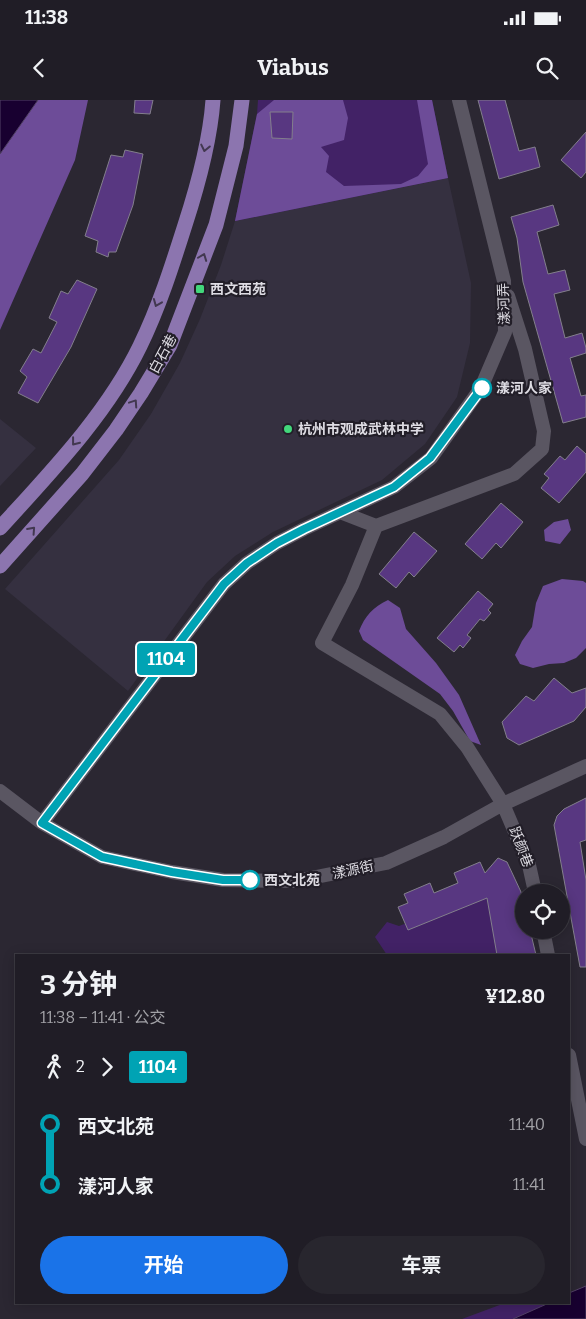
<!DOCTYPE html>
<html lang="zh">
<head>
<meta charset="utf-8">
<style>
  body { margin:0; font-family:Bitter,"Noto Sans SC",serif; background:#28262e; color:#f1f3f6; height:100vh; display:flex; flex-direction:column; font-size:19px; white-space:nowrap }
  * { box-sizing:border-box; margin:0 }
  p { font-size:16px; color:#a2a2a7 }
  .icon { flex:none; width:28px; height:28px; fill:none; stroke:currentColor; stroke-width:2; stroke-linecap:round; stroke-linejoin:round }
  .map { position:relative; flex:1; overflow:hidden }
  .panel { position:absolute; left:15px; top:854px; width:555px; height:350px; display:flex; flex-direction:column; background:#201d26; border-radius:0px; box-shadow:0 2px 12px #0003,0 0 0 1px #3d3b43 }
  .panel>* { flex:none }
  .badge { padding:0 10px; border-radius:4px; font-size:18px; line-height:32px }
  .buttons { position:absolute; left:515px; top:784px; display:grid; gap:10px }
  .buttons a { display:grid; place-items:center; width:55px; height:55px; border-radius:50%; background:#201d26; box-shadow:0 2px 12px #0003,0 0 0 1px #3d3b43; font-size:25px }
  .map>.badge { position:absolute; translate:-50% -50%; box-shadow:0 0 0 2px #fff }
  .legs { display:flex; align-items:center; gap:8px; height:55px; padding:0 25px; font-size:16px }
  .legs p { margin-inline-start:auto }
  .summary { display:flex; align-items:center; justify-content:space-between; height:85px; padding:0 25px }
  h1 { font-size:28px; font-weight:700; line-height:38px }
  .cta { display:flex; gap:10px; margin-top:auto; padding:10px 25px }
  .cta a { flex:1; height:58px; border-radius:30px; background:#1a73e8; color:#fff; font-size:20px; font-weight:700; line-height:58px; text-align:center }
  .cta a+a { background:#28262e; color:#f1f3f6 }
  ul { padding:0 25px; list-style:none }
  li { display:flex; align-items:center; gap:18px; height:60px; font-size:19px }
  li i { display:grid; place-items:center; width:8px; height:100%; margin:0 6px; background:currentColor }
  li i::after { content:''; width:12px; height:12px; margin:-6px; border:4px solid; border-radius:50%; background:#201d26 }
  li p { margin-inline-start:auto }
  li:first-child i { background:linear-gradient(#0000 50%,currentColor 0) }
  li:last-child i { background:linear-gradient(currentColor 50%,#0000 0) }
  .status { display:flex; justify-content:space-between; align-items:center; height:35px; padding:0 25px; background:#201d26; direction:ltr }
  .status svg { height:14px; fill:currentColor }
  header { display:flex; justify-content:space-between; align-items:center; height:65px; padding:0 25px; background:#201d26; font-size:22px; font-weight:700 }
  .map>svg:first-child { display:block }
  .built { fill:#353040 }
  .green { fill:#422266 }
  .forest { fill:#6d4c98 }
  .water { fill:#180030; stroke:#534266 }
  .building { fill:#583781; stroke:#837f8c }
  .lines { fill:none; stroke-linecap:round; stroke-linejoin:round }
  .minor { stroke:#5a5662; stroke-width:14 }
  .major { stroke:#8c75af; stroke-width:15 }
  .oneway { stroke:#423850 }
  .line-1-casing { stroke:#fff; stroke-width:11 }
  .line-1 { stroke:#00a3b4; stroke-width:8 }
  .poi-dot { fill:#42d77b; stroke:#221e28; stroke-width:2 }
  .stop-1-dot { fill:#fff; stroke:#00a3b4; stroke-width:2.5 }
  .labels { text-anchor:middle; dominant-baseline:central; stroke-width:4.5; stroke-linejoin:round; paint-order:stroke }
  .poi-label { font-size:14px; font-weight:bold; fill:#dedce3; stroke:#221e28; text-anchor:start }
  .street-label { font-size:14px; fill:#dedce3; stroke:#221e28 }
  .stop-label { font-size:14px; font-weight:bold; fill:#dedce3; stroke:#221e28; text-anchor:start }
</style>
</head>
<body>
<div class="status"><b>11:38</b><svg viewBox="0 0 49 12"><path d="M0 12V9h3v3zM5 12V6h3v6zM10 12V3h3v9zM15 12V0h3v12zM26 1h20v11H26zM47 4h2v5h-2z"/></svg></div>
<header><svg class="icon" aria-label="back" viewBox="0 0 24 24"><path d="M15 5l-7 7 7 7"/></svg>Viabus<svg class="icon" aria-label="search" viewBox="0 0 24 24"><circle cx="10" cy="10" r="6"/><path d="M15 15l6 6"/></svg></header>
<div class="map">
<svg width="586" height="1219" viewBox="0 0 586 1219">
  <rect width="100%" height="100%" fill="#2b2732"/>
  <!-- built -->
  <path class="built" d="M 448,78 L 471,183 L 470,243 L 457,297 L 425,344 L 382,380 L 273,432 L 235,456 L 207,482 L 128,591 L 5,489 L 119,360 L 151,314 L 180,263 L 200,219 L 221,165 L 235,121 Z
    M 0,319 L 36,348 L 0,386 Z"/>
  <!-- green -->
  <path class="green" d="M 258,0 L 432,0 L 448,78 L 235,121 L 257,14 Z
    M 494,790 L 504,855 L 387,855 L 375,837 L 387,822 L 399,826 Z
    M 505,1203 L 562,1203 L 526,1219 L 462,1219 Z"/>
  <!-- forest -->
  <path class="forest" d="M 38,0 L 88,0 L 75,60 L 0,230 L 0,54 Z
    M 274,0 L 343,0 L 348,18 L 344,40 L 321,47 L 329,56 L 326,72 L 344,86 L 401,84 L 418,76 L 428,64 L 417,0 L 432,0 L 448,78 L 235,121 L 257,14 Z
    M 568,419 L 571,430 L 560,444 L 545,441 L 544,430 L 554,422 Z
    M 562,479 L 583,481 L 586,483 L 586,548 L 576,558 L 564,563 L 549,564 L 533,568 L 520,564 L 515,555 L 522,541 L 532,527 L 536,503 L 543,486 Z
    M 388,500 L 400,508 L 406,529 L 436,563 L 459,595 L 481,645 L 470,641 L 453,611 L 440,594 L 363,540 L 359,531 C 365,516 373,507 388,500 Z"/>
  <!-- water -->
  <path class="water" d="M 0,0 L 38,0 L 0,54 Z
    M 586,1186 L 586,1219 L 513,1219 L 549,1203 L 569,1202 L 569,1193 Z"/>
  <!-- building -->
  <path class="building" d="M 135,0 L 153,0 L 150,14 L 134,13 Z
    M 478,0 L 505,0 L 519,51 L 535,47 L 540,67 L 499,79 Z
    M 270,12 L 293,12 L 292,39 L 272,38 Z
    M 586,32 L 586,72 L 581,78 L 561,60 Z
    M 125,50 L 143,54 L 133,105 L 116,152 L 109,152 L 108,157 L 96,152 L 98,141 L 85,136 L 111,55 L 123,57 Z
    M 553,105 L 559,125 L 537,132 L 548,174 L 565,170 L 570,190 L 554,194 L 565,238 L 582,233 L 586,248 L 586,253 L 570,258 L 581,296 L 586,295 L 586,317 L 563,323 L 523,182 L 517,138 L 511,117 Z
    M 77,180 L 97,189 L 71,247 L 38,303 L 18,293 L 27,277 L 20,271 L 33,249 L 41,253 L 57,222 L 49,218 L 61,191 L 68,194 Z
    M 577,346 L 586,354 L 586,372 L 559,403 L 541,388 L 549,378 L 544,374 L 560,356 L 565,360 Z
    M 501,403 L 523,422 L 501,448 L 496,443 L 482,459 L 465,444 Z
    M 414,432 L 437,451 L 414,477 L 409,472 L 396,488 L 379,474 Z
    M 478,491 L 493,504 L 488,510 L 491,513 L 484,521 L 480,519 L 467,535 L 471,538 L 463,548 L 460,545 L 454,552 L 437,538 Z
    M 554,578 L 572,593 L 586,588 L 586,607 L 574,621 L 519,645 L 507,638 L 502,622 L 526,596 L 534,601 Z
    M 586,698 L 586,740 L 580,742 L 586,780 L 586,867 L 580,867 L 554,725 L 557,716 L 564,709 Z
    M 498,758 L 507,762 L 521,792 L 524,805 L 524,830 L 530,830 L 536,855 L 497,855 L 487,798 L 408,830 L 398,807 L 408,803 L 404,794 L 430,783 L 434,793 L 458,783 L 454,773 L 480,762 L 485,773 Z"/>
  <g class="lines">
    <!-- minor -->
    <path class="minor" d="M 340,412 L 376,426 L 514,374 L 542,349 L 544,331 L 525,249 L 508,196
      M 376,426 L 352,485 L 322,543 L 440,614 L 467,647 L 503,704 L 529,765 L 535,792
      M 0,691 L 42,723 L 102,757 L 172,772 L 223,780 L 296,781 L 386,763 L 444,737 L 503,704 L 586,666
      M 42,723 L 224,484 L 247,463 L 277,443 L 304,429 L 394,387 L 431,358 L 481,288 L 505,232 L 504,181 L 459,0
      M 543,830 L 548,855
      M 569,955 L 586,1039"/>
    <!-- major -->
    <path class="major" d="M 0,428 C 50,373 107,314 140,246 C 159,207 172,166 185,125 C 198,85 210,42 213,0
      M 0,466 L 82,374 L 116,330 L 141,293 L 170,245 L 216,125 L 236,46 L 242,0"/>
  </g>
  <!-- one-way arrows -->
  <defs><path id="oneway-chevron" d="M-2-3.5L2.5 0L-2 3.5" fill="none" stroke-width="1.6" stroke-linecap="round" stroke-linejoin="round" transform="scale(1.25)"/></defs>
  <g class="oneway">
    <use href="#oneway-chevron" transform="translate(205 48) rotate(102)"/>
    <use href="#oneway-chevron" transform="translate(203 157) rotate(-69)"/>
    <use href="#oneway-chevron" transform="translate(157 203) rotate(112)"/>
    <use href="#oneway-chevron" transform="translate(134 303) rotate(-56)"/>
    <use href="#oneway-chevron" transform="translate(75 342) rotate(128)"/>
    <use href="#oneway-chevron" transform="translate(32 430) rotate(-48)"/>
  </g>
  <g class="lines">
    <!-- line-1 casing -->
    <g class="line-1-casing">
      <path id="line-1" d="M 250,780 L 223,780 L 172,772 L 102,757 L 42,723 L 224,484 L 247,463 L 277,443 L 304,429 L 394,387 L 430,358 L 482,288"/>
    </g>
    <!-- line-1 -->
    <use href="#line-1" class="line-1"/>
  </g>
  <!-- markers -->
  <g class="poi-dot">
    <rect x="195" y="184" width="10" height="10" rx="2.5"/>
    <circle cx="288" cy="329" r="5"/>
  </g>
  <g class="stop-1-dot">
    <circle cx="482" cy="288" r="9"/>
    <circle cx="250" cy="780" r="9"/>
  </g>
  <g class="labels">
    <!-- poi labels -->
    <g class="poi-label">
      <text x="210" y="189">西文西苑</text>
      <text x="298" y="329">杭州市观成武林中学</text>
    </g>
    <!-- street labels -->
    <g class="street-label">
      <text transform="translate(504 204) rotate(-92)">漾河弄</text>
      <text transform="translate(163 254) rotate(-62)">白石巷</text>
      <text transform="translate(521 747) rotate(69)">跃颜巷</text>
      <text transform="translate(353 770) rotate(-12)">漾源街</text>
    </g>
    <!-- stop labels -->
    <g class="stop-label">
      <text x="496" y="288">漾河人家</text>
      <text x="264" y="780">西文北苑</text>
    </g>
  </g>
</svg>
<div class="buttons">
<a><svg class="icon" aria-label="locate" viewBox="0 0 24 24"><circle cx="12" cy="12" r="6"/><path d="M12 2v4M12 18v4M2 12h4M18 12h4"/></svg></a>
</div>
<b class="badge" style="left:166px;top:559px;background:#00a3b4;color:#fff">1104</b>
<section class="panel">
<div class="summary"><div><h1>3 分钟</h1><p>11:38 – 11:41 · 公交</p></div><b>¥12.80</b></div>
<div class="legs"><svg class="icon" aria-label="walk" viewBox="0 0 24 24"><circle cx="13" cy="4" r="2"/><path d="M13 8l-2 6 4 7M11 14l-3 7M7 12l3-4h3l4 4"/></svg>2<svg class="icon" aria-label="forward" viewBox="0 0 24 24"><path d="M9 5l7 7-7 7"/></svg><b class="badge" style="background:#00a3b4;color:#fff">1104</b></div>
<ul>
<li><i style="color:#00a3b4"></i><b>西文北苑</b><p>11:40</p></li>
<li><i style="color:#00a3b4"></i><b>漾河人家</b><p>11:41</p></li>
</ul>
<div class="cta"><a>开始</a><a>车票</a></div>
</section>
</div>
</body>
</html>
